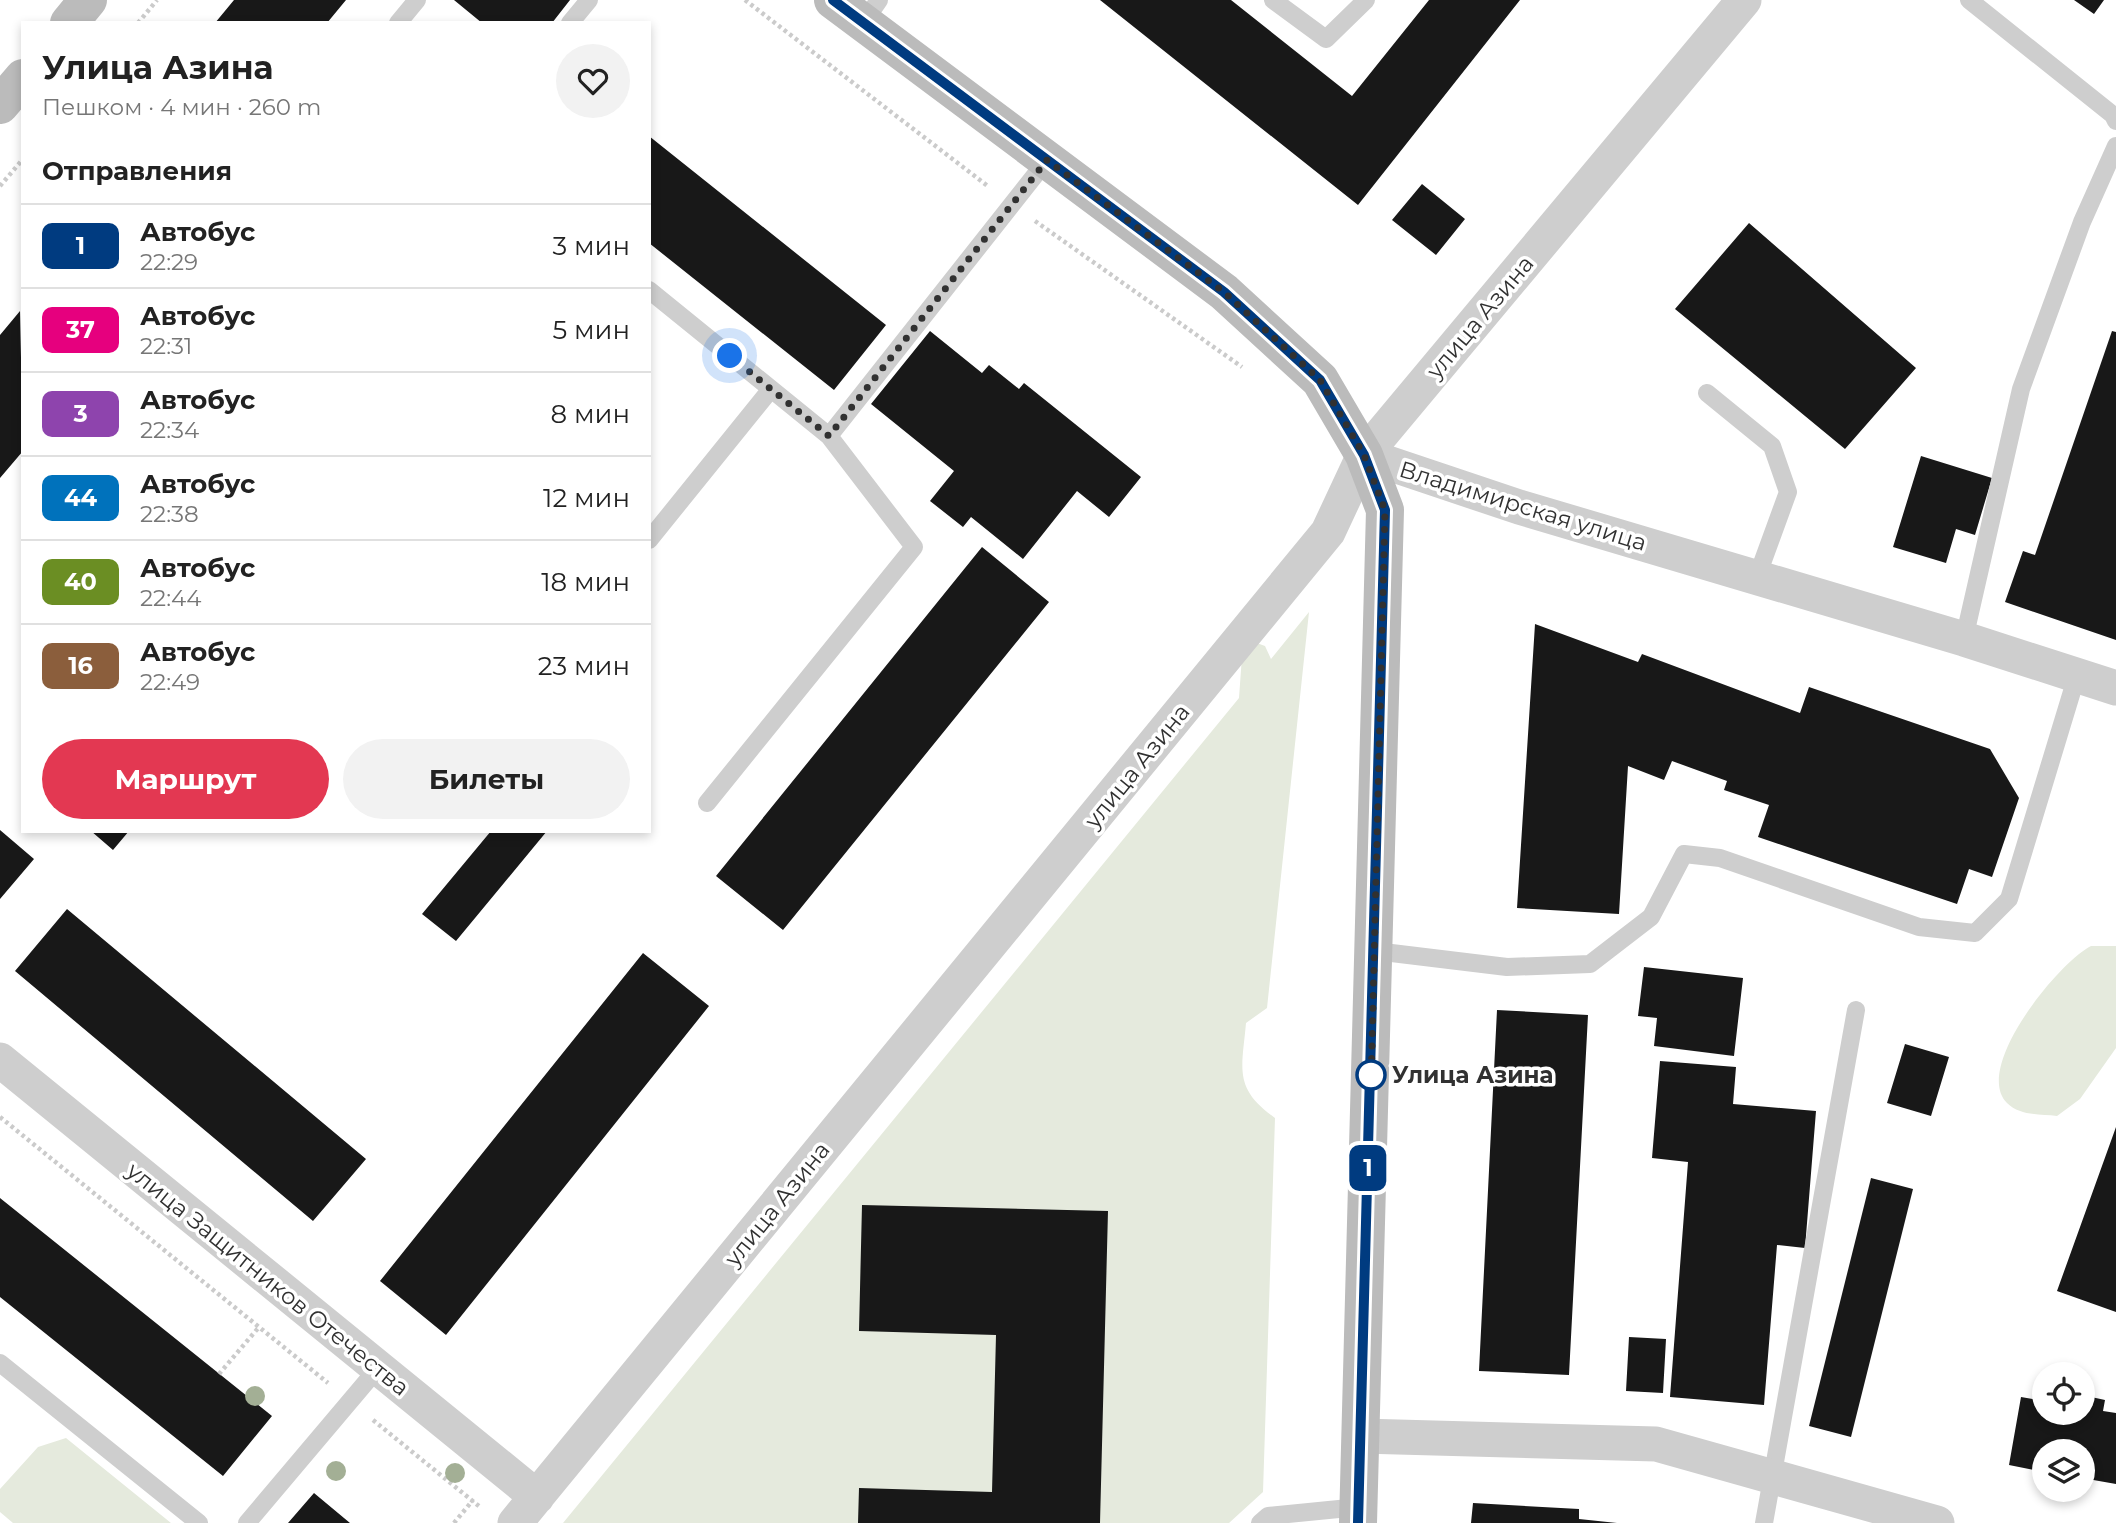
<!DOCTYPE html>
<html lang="ru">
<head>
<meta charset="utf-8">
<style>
  body { margin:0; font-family:Montserrat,sans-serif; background:#f2f2f2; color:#222; height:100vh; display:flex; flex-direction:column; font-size:26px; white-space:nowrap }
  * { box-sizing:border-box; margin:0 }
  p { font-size:23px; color:#767676 }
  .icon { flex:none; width:38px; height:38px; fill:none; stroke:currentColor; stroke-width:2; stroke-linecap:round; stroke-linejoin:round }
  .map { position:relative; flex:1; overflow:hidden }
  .sheet { position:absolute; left:21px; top:21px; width:630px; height:812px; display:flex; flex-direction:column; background:#fff; border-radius:0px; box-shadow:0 4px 10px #0003 }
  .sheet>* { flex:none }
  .badge { padding:0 14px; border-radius:10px; font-size:24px; line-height:46px }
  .controls { position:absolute; left:2032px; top:1362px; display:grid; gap:14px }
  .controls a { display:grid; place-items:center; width:63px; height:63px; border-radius:50%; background:#fff; box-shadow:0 4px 10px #0003; font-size:35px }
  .you { position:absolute; width:35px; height:35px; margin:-18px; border:5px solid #fff; border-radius:50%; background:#1a73e8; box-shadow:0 0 0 10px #1a73e833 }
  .map>.badge { position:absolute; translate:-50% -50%; box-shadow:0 0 0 4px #fff }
  h2 { padding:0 21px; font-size:26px; line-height:63px }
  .round { display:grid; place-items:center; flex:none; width:74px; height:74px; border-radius:37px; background:#f2f2f2 }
  .head { display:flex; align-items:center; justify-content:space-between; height:119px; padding:0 21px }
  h1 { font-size:33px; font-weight:700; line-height:52px }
  .primary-button { display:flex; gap:14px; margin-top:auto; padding:14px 21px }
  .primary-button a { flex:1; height:80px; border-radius:42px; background:#e33852; color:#fff; font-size:28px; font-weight:700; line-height:80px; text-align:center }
  .primary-button a+a { background:#f2f2f2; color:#222 }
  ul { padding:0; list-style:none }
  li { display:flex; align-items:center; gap:21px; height:84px; padding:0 21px; border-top:2px solid #e0e0e0 }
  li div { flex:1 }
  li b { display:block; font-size:26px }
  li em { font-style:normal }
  li .badge { min-width:77px; font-weight:700; text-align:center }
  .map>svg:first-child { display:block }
  .green { fill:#e5eadd }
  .building { fill:#181818 }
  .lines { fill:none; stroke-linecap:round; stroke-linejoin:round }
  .path { stroke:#cbcbcb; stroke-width:4.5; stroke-dasharray:3.5 3.5; stroke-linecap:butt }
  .lane { stroke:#cecece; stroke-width:18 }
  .street { stroke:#cecece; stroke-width:35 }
  .secondary { stroke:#bbb; stroke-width:38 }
  .tree { fill:#a3af95 }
  .line-casing { stroke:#fff; stroke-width:16 }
  .line { stroke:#003b80; stroke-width:10 }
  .walk { stroke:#313131; stroke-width:7; stroke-dasharray:0 12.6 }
  .stop-dot { fill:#fff; stroke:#003b80; stroke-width:3.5 }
  .labels { text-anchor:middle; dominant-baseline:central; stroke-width:7; stroke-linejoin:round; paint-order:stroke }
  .street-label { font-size:23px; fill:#313131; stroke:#fff }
  .stop-label { font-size:23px; font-weight:bold; fill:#313131; stroke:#fff; text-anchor:start }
</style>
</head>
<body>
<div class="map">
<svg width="2116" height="1523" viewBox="0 0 2116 1523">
  <rect width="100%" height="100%" fill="#fff"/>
  <!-- green -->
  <path class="green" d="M 1309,612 L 1267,1008 L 1246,1023 C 1242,1069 1233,1088 1275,1118 L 1263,1492 L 1229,1523 L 563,1523 L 1239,698 L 1242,656 L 1254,642 L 1265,646 L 1271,659 Z
    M 2091,946 L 2116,946 L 2116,1048 L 2080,1099 L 2057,1116 C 2040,1114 2020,1116 2007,1103 C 1972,1068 2059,962 2091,946 Z
    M 66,1438 L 171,1523 L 13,1523 L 0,1512 L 0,1489 L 38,1447 Z"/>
  <!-- building -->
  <path class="building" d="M 234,0 L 346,0 L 327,23 L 215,23 Z
    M 454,0 L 570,0 L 552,23 L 482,23 Z
    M 1100,0 L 1231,0 L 1352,96 L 1429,0 L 1520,0 L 1358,205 Z
    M 2074,0 L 2104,0 L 2094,14 Z
    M 649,136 L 886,325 L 834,390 L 649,243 Z
    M 1422,184 L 1465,219 L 1436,255 L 1392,220 Z
    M 1749,223 L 1916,368 L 1845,449 L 1675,309 Z
    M 20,311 L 23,451 L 0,478 L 0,335 Z
    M 930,331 L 982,373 L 989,365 L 1019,389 L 1024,383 L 1141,477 L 1109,517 L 1077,491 L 1023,559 L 971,517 L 963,527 L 930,501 L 954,471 L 871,404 Z
    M 2112,331 L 2116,332 L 2116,640 L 2005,602 L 2023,551 L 2035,555 Z
    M 1921,456 L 1992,478 L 1975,535 L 1956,529 L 1946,563 L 1893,547 Z
    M 982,547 L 1049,602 L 783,930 L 716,876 Z
    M 1535,624 L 1638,662 L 1642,654 L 1800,713 L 1809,687 L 1990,749 L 2019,798 L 1992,877 L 1969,869 L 1957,904 L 1758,837 L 1769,805 L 1724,790 L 1727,781 L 1672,761 L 1664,780 L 1628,766 L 1619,914 L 1517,908 Z
    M 0,830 L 34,859 L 0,899 Z
    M 91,831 L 129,831 L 113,850 Z
    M 491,831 L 547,831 L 456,941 L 422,914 Z
    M 67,909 L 366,1159 L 313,1221 L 15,971 Z
    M 643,953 L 709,1006 L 446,1335 L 380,1281 Z
    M 1644,967 L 1743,978 L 1734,1056 L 1654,1046 L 1657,1018 L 1638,1016 Z
    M 1497,1010 L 1588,1015 L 1569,1375 L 1479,1371 Z
    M 1905,1044 L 1949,1057 L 1931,1116 L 1887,1103 Z
    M 1660,1061 L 1736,1067 L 1733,1104 L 1816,1111 L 1805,1248 L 1777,1245 L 1764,1405 L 1670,1397 L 1688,1162 L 1652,1158 Z
    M 2116,1127 L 2116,1312 L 2057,1291 Z
    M 1871,1178 L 1913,1189 L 1851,1437 L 1809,1426 Z
    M 0,1198 L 272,1416 L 223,1476 L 0,1297 Z
    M 862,1205 L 1108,1211 L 1100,1523 L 858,1523 L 859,1488 L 992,1492 L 996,1335 L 859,1331 Z
    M 1629,1337 L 1666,1339 L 1663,1393 L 1626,1391 Z
    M 2082,1395 L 2105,1400 L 2103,1411 L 2116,1413 L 2116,1484 L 2082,1478 L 2082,1451 L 2044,1451 L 2044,1472 L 2009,1465 L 2021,1397 L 2044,1401 L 2044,1412 L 2082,1412 Z
    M 314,1493 L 350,1523 L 288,1523 Z
    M 1473,1503 L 1579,1509 L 1579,1519 L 1617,1523 L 1471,1523 Z"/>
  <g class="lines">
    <!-- path -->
    <path class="path" d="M 745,0 L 989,187
      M 138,23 L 157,0
      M 0,186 L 23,159
      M 1035,221 L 1242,367
      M 0,1117 L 328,1383
      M 219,1374 L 259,1327
      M 373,1420 L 480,1507
      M 454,1523 L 473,1500"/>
    <!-- lane -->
    <path class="lane" d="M 1273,0 L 1326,39 L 1366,0
      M 1969,0 L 2113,115 L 2116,121
      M 398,23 L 417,0
      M 570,23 L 589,0
      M 863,23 L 879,0
      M 649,290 L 829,436 L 1047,160
      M 1707,393 L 1772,446 L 1788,492 L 1757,577
      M 649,540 L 771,389
      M 1964,639 L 2021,389 L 2082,222 L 2116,146
      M 707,803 L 914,547 L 829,436
      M 1375,951 L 1507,967 L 1590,964 L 1651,917 L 1684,854 L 1720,858 L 1919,927 L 1975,933 L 2009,899 L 2077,675
      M 0,1363 L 199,1523
      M 247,1523 L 378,1368
      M 1260,1523 L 1268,1516 L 1359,1507
      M 1764,1523 L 1856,1010"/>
    <!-- street -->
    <path class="street" d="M 1364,455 L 1519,507 L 1964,639 L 2116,688
      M 0,1060 L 537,1497
      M 1361,1436 L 1656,1444 L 1937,1523
      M 515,1523 L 1328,532 L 1364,455 L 1744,0"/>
    <!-- secondary -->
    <path class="secondary" d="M 833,0 L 1224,292 L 1320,380 L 1364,455 L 1385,510 L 1358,1523
      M 69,23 L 88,0
      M 0,105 L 23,78"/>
  </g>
  <!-- trees -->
  <g class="tree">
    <circle cx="255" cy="1396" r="10"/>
    <circle cx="336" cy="1471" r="10"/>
    <circle cx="455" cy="1473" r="10"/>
  </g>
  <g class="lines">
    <!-- line casing -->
    <g class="line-casing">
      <path id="line" d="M 833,0 L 1224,292 L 1320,380 L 1364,455 L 1385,510 L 1358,1523"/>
    </g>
    <!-- line -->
    <use href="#line" class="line"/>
    <!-- walk -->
    <path class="walk" d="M 730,356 L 829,436 L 1047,160 L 1224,292 L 1320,380 L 1364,455 L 1385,510 L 1371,1086 L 1371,1075"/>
  </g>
  <!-- markers -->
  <circle class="stop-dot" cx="1371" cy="1075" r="14"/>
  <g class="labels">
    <!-- street labels -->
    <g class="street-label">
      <text transform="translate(1480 317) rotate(-50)">улица Азина</text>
      <text transform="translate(1523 506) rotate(17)">Владимирская улица</text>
      <text transform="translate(1137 766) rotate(-51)">улица Азина</text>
      <text transform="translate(777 1204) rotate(-51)">улица Азина</text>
      <text transform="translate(268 1279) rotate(39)">улица Защитников Отечества</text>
    </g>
    <!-- stop labels -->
    <g class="stop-label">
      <text x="1392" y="1075">Улица Азина</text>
    </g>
  </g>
</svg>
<div class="controls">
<a><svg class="icon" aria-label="locate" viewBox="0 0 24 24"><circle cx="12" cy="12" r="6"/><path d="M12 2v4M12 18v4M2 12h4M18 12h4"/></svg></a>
<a><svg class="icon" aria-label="layers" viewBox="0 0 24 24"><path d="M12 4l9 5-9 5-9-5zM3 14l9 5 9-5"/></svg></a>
</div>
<div class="you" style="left:730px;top:356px"></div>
<b class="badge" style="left:1368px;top:1168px;background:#003b80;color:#fff">1</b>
<section class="sheet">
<div class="head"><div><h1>Улица Азина</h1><p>Пешком · 4 мин · 260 m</p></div><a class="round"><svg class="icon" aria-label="heart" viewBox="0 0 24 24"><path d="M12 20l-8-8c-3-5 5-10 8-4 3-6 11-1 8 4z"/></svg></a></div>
<h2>Отправления</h2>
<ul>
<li><span class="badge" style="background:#003b80;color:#fff">1</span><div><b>Автобус</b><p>22:29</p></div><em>3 мин</em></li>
<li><span class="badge" style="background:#e6007e;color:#fff">37</span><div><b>Автобус</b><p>22:31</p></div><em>5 мин</em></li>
<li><span class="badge" style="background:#8e44ad;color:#fff">3</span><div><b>Автобус</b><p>22:34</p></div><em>8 мин</em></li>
<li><span class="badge" style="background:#0072bc;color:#fff">44</span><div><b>Автобус</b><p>22:38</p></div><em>12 мин</em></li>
<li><span class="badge" style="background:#6b8e23;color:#fff">40</span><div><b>Автобус</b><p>22:44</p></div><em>18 мин</em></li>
<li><span class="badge" style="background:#8b5e3c;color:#fff">16</span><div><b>Автобус</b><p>22:49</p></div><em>23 мин</em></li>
</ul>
<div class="primary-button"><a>Маршрут</a><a>Билеты</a></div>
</section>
</div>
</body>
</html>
